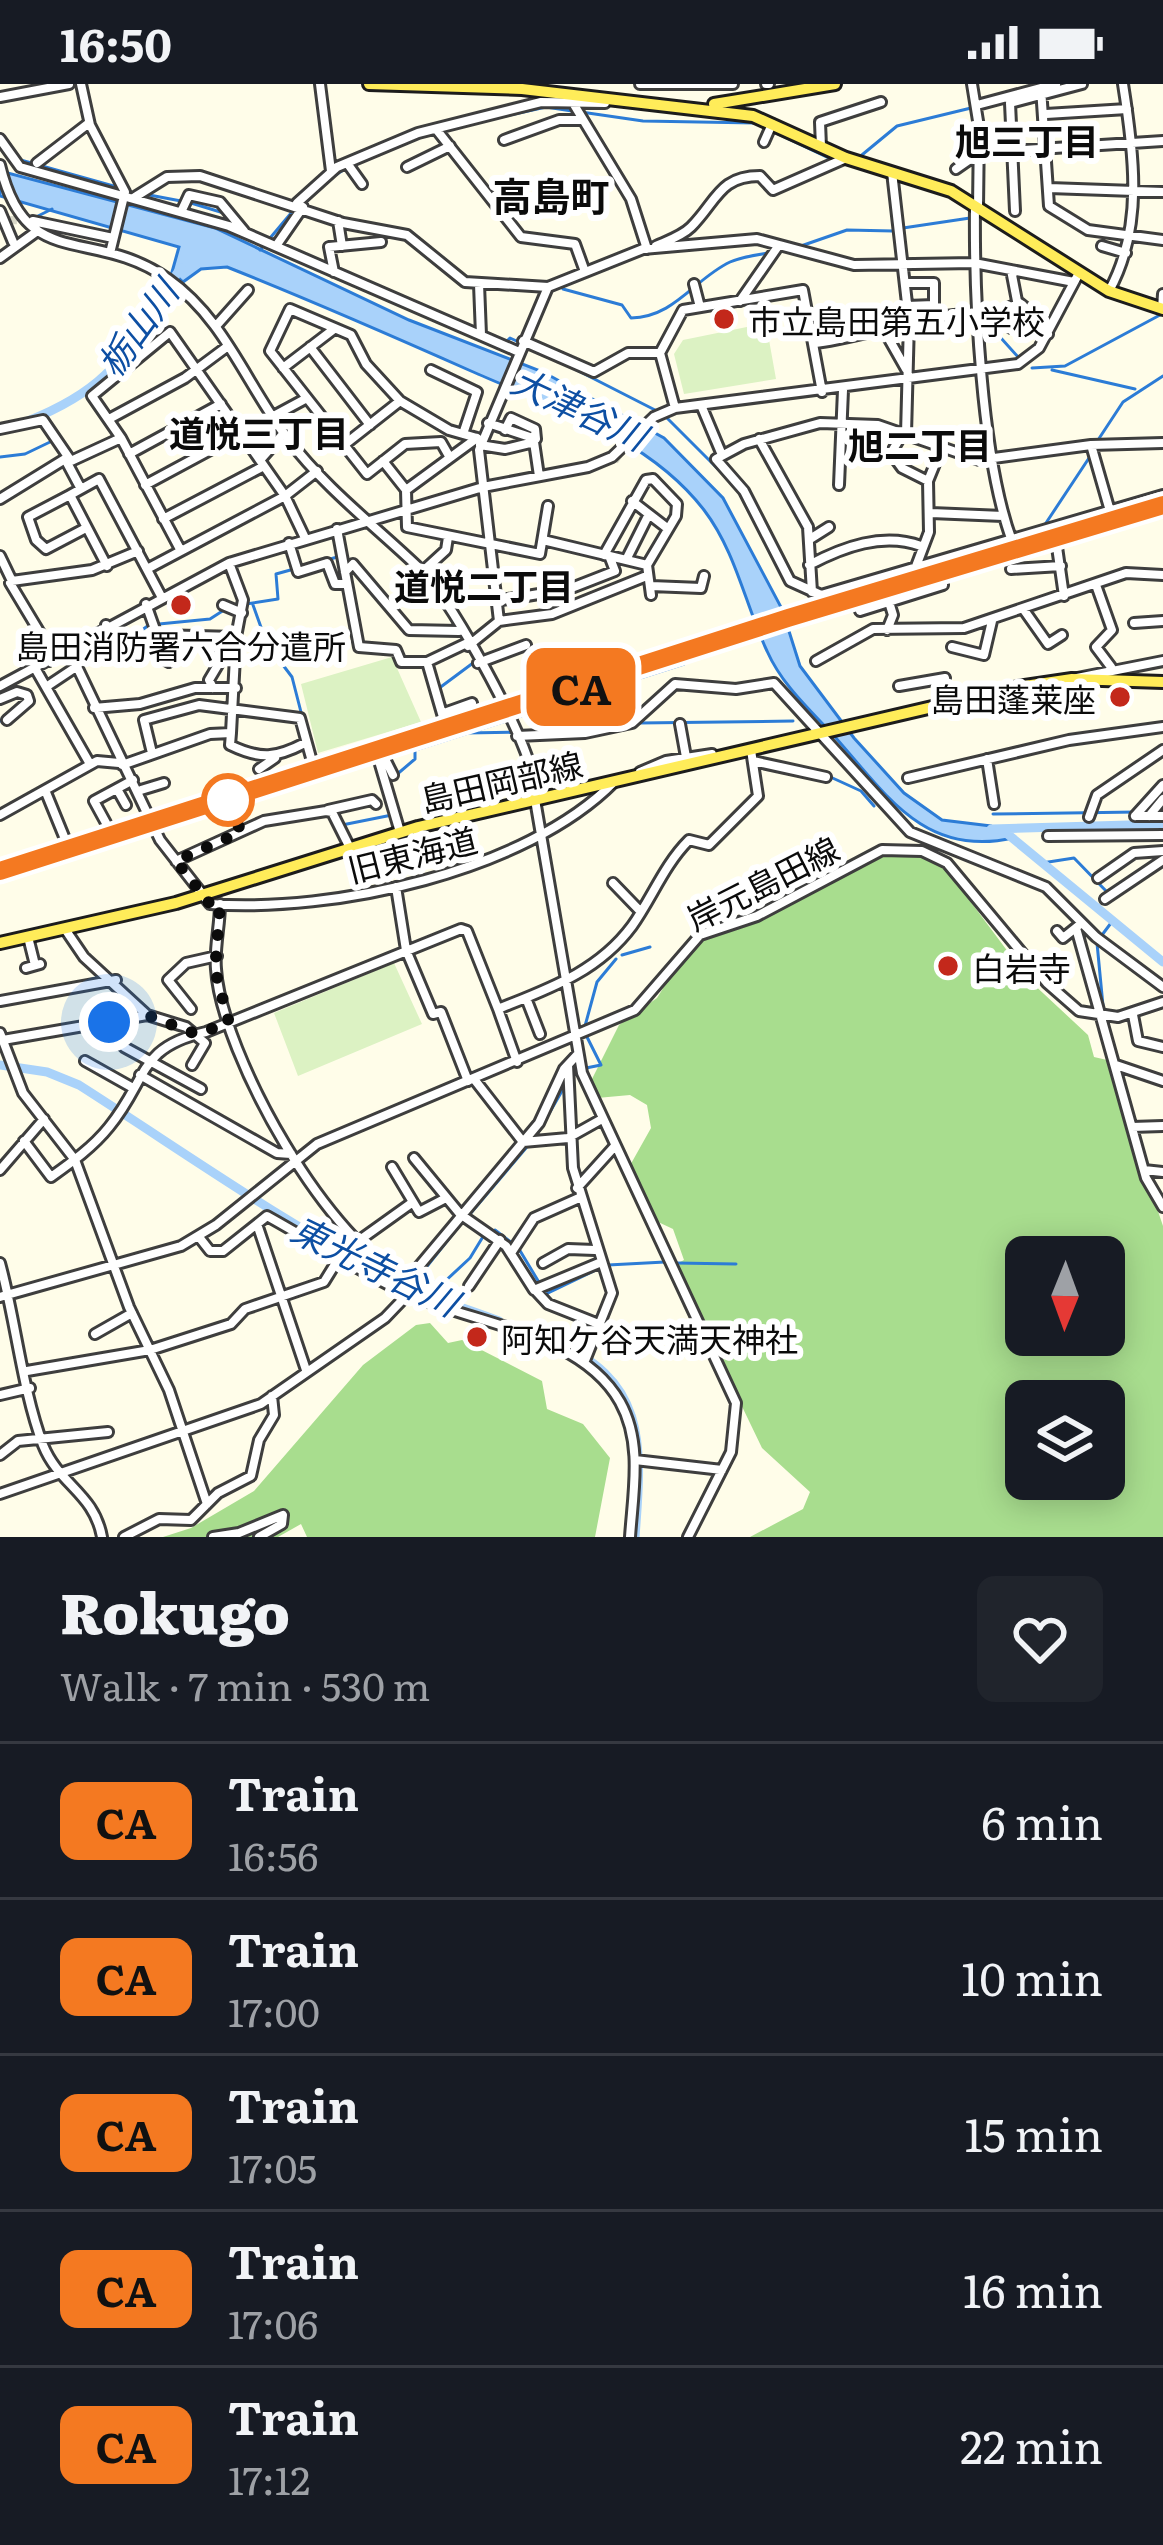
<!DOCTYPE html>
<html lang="en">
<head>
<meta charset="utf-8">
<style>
  body { margin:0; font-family:Literata,"Noto Sans JP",serif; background:#20242c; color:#f1f3f6; height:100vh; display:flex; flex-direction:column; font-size:45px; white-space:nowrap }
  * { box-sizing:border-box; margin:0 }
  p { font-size:39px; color:#9ea1a6 }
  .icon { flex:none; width:66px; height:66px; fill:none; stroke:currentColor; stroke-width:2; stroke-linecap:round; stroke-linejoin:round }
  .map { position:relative; height:1453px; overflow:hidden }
  .details { display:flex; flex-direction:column; background:#171b24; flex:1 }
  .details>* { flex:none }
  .badge { padding:0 24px; border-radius:18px; font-size:42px; line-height:78px }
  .needle { width:78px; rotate:181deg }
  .buttons { position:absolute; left:1005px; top:1152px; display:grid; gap:24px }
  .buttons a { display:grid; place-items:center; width:120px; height:120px; border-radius:18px; background:#171b24; box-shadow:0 6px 30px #0003; font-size:60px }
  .you { position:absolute; width:60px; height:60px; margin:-30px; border:9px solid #fff; border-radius:50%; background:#1a73e8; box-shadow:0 0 0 18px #1a73e833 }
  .map>.badge { position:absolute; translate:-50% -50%; box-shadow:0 0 0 6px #fff }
  .round { display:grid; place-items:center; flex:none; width:126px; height:126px; border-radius:18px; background:#20242c }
  .head { display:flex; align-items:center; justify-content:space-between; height:204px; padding:0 60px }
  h1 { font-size:57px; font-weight:800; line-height:90px }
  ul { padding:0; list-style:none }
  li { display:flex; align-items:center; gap:36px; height:156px; padding:0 60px; border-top:3px solid #363941 }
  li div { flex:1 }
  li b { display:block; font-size:45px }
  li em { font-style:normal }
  li .badge { min-width:132px; font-weight:700; text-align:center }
  .status { display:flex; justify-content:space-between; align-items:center; height:84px; padding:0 60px; background:#171b24; direction:ltr }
  .status svg { height:33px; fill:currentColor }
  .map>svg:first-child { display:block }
  .forest { fill:#a8dd8e; fill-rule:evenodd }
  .pitch { fill:#dcf2c3 }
  .water { fill:#a9d2fa; stroke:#2c7cd6; stroke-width:3 }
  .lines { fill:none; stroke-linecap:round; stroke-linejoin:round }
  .stream { stroke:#2c7cd6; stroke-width:3 }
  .river { stroke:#a9d2fa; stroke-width:9 }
  .minor-tunnel { stroke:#dad9c8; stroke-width:8; stroke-dasharray:8 4; stroke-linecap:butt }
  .minor-casing { stroke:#3e3e3e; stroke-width:14 }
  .major-casing { stroke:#1c1c1c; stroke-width:16 }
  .minor { stroke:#fff; stroke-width:8 }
  .major { stroke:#ffec59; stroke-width:10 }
  .rail-casing { stroke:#c3281b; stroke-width:8 }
  .rail { stroke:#fff; stroke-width:3; stroke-dasharray:9; stroke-linecap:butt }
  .line-casing { stroke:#fff; stroke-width:27 }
  .line { stroke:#f47921; stroke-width:18 }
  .walk { stroke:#0b0b0b; stroke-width:12; stroke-dasharray:0 21.6 }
  .poi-dot { fill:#c3281b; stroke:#fff; stroke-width:4.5 }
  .stop-dot { fill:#fff; stroke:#f47921; stroke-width:6 }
  .labels { text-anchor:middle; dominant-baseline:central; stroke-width:12; stroke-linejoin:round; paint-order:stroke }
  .poi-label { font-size:33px; fill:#0b0b0b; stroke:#fff; text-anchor:start }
  .street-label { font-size:33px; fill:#0b0b0b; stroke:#fff }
  .neighbourhood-label { font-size:36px; font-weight:bold; fill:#0b0b0b; stroke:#fff }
  .water-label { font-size:36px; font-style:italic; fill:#0d4fa3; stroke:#fff }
  .quarter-label { font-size:39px; font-weight:bold; fill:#0b0b0b; stroke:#fff }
</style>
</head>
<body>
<div class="status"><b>16:50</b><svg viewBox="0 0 49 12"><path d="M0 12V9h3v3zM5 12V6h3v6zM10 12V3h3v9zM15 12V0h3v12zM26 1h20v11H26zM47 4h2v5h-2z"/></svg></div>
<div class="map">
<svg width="1163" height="1453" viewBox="0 0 1163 1453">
  <rect width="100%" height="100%" fill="#fffde9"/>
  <!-- forest -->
  <path class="forest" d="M 903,769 L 941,778 L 1029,896 L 1088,951 L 1094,973 L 1107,976 L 1163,1142 L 1163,1453 L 750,1453 L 803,1425 L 810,1408 L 762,1364 L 674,1181 L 684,1176 L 673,1145 L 656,1137 L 628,1085 L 651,1044 L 647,1021 L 630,1011 L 597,1014 L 591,997 L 619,941 L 657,914 L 680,877 L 706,851 L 743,839 L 868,776 ZM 1026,1173 L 1104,1173 L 1104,1251 L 1026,1251 ZM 1026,1317 L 1104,1317 L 1104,1395 L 1026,1395 Z
    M 430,1239 L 448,1259 L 462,1256 L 542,1297 L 547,1325 L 583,1340 L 610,1374 L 595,1453 L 307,1453 L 301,1440 L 278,1453 L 163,1453 L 191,1444 L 254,1407 L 363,1281 L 416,1241 Z"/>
  <!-- pitch -->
  <path class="pitch" d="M 766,239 L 776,295 L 684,310 L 674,270 L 683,256 Z
    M 392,573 L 421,638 L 318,669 L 301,600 Z
    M 394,879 L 422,940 L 298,992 L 274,929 Z"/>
  <!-- water -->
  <path class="water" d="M 0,87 L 215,144 L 409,236 L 543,288 L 664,354 L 723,414 L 782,525 L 800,582 L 854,654 L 904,709 L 942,736 L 991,742 L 1013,754 C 924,774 885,709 835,653 C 810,626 782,601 767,567 C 745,520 736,468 704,426 C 648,353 552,323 471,287 C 390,251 310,216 227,183 L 201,185 L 183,198 L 172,188 L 179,163 L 0,112 Z"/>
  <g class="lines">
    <!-- stream -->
    <path class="stream" d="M 581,28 L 643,37 L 755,39 L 833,76
      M 452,44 L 546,23 L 572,27
      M 406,58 L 437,48
      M 17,75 L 117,103
      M 857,75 L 897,42 L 971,24
      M 331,94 L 348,83
      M 144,110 L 181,117
      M 191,119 L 227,130 L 225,136
      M 305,119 L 324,100
      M 34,134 L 52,125
      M 903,144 L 970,134
      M 798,163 L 847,146 L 893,147
      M 260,166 L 292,128
      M 563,205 L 622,221 L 631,234 C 675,233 694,195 730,178 C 741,173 756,171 768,169
      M 806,212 L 819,256
      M 945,229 L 960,224 L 975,229
      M 983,234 L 1019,274
      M 506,258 L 510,254 L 523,260
      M 637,273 L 658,273
      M 559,277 L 657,327
      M 1032,284 L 1065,282 L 1160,231
      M 1052,286 L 1135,305
      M 665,332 L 730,397
      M 1098,356 L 1123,318 L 1163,292
      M 0,373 L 25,370 L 50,358
      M 752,430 L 785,498 L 815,513
      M 1044,442 L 1091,371
      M 894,493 L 1110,430
      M 253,521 L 267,560 L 292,593 L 302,632
      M 233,522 L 278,515 L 276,490 L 341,472
      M 159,540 L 210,535 L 224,526
      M 128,556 L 149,541
      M 406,574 L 426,575
      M 80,577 L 102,564
      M 438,605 L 473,579
      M 0,637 L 13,626
      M 639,639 L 793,637
      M 466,649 L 535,648
      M 826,691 L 861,707 L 874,722
      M 395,692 L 415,675 L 415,666 L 684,580
      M 993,730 L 1137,728
      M 342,741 L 392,731
      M 1042,779 L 1074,774 L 1108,809
      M 1102,851 L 1111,839
      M 1097,859 L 1103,922
      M 622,871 L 650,863
      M 585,942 L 597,898 L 616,875
      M 586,984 L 601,981 L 586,951
      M 536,1052 L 562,1007
      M 470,1130 L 526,1064
      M 495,1146 L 512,1159
      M 519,1165 L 540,1200
      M 676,1179 L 736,1180
      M 608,1181 L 665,1178
      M 422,1193 L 441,1201 L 470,1174 L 484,1151
      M 417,1195 L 463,1137
      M 551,1217 L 546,1210 L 596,1186
      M 606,1242 L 657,1260"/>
    <!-- river -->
    <path class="river" d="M 28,337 C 125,298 125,261 181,184
      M 991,745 L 1163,740
      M 1005,748 L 1163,878
      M 0,981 L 47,988 L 79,1001 C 184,1068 285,1140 395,1197 C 427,1213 465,1224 499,1237
      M 548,1256 C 649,1293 642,1362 635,1453"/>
    <!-- minor-tunnel -->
    <path class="minor-tunnel" d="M 9,136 L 32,137
      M 608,368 L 620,376"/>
    <!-- minor casing -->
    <g class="minor-casing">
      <path id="minor" d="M 81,0 L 90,41 L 125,108 L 111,165
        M 320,0 L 331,87
        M 640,0 L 733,0
        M 766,0 L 769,0
        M 972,0 L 979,43 L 978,124
        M 1041,4 L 1049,122 L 1088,146 L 1163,156
        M 0,13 L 69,0
        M 573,19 L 631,115 L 647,165
        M 977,21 L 1056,0
        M 1046,30 L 1127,25
        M 436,45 L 521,153 L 575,160 L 584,185
        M 0,55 L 20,83 L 229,142 L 519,268
        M 504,56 L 559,36 L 580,36
        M 764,58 L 772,40
        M 821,63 L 820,38 L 881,18
        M 37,79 L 89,39
        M 347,79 L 362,100
        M 0,81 C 26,190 91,141 168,195 C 225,235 247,302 288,355 C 325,404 375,442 419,484 C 452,516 512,630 528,675 L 582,989 L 736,1319 L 731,1368 L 688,1453
        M 407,83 L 450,62
        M 956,85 L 979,69 L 1163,57
        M 892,88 L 909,237 L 906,350
        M 1049,104 L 1163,108
        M 135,113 L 167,93 L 200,92 L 343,139 L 407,151 L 465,198 L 548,203
        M 297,119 L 337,83 L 418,49 L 541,18 L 605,19
        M 975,122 C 974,213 981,373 1012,457
        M 182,126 L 189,111 L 220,118 L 244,147
        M 0,127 L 13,158
        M 1015,127 L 1010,19 L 1082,0
        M 33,137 L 113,154
        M 338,137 L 342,162
        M 276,162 L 303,123
        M 656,162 C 667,157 682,152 691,143 C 717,117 719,92 760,92 L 773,106 L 846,74
        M 1102,162 L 1126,169
        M 0,174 L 36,148
        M 1011,186 L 1017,217 L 1043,238 L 1048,250
        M 334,188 L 329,163 L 381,158
        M 905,199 L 934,199 L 934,221 L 907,222
        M 479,200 L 481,251
        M 694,200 L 700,223
        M 1109,207 C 1144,144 1134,69 1123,0
        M 740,217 L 779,161
        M 1162,225 L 1163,210
        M 216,242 L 248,206
        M 1011,244 L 1010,223 L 1019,220
        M 885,248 L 906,285
        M 523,257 L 594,288 L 628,269 L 660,269 L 683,226 L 803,206 L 822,308
        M 815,259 C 852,256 955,222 979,232
        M 310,263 L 370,341
        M 660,269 L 675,324
        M 283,284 L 334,245
        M 431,286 L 477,308 L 463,350
        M 701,321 L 722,371
        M 109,335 L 185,294 L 228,262
        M 488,339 L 536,355 L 535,345 L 511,334 L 505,346
        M 0,345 L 43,336 L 71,377 L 121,354
        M 903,349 L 891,369 L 902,384 L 928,397
        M 477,354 L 406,406 L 407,443 L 540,470 L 548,422
        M 759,355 L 808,443 L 812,508
        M 1163,359 L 1091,361 L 979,376 L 878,341 L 820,339 L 744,360 L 716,375 L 744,407 L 790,497 L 821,511 L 1163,411
        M 344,361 L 400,317
        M 480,361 L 505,365 L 534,358 L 539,392
        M 1091,361 L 1110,427
        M 129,370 L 221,320
        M 449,372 L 441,358 L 405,360 L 367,390 L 270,267 L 290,225 L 351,251 L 366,280 L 400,317 L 449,346 L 477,354
        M 260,376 L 284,349
        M 383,377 L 406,406
        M 145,401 L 307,314
        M 839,401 L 843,306
        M 70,411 L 28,433 L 36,456 L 46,465 L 86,444
        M 0,415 L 65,375 L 81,405
        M 632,417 L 667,444
        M 931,429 L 1003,432
        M 163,435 L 264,382
        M 810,455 L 829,443
        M 543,456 L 647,481
        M 289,459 L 298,488 L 327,479 L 335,500 L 345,500
        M 1057,463 L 1064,512
        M 181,467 L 121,354 L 92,312 L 170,248 L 285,412 L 305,454
        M 604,471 L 646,396 L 653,395 L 677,420 L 676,432 L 647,481 L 651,511
        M 0,472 L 12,497 L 92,486 L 138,467
        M 626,476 L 649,430
        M 809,481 C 843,463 883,448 921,462
        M 107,482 L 70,411 L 99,395 L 161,512
        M 147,485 L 285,412 L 317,387
        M 915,485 L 929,448 L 928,397 L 941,365
        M 1011,485 L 1061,482
        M 345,488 L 353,480 L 409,546 L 459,547
        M 422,488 L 446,466 L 448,453
        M 10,499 L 40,549 L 49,577
        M 1096,501 L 1112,546 L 1096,563 L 1111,583
        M 651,502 L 701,504 L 704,492
        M 574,503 L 615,487 L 610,474
        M 496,517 L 551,508
        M 146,520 L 157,551 L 236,553
        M 223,521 L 242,529
        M 1024,526 L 1048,560 L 1062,551
        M 860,527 L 943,501
        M 499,537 L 552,530 L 644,493
        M 1134,539 L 1163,537
        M 106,541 L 108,572
        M 887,546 L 893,531 L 889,518
        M 468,562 L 499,537 L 479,366 L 548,203 L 643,165 L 757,155 L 854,181 L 974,179 L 1074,198
        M 213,563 L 228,564
        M 952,563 L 984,571 L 992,537
        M 108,565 L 132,558 L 169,578
        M 69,566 L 160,756 L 210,820 C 333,829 525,788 614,698
        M 816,577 L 873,545 L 964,544 L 1126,489 L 1163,491
        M 427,578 L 467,559
        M 478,579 L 526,561
        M 35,584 L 90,680
        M 1077,594 L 1163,577
        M 0,602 L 229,479 L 483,403 L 588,383 L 612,373 L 654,333 L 675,324 L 1018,280 L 1039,264 L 1079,189
        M 899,602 L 945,594
        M 46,603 L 76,583
        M 213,604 L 209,596 L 228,564 L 235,565
        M 0,615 L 17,608 L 27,611 L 29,617 L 7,636
        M 94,624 L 140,620 L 195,604 L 236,604
        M 444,629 L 472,619
        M 680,640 L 686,673
        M 231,649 L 230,661 C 261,676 276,674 305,659
        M 517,652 L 585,649 L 632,639 L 675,600 L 736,605 L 774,599 L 910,748 L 1046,803 L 1096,853 L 1163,903
        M 152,669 L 144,636 L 199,621 L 300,634 L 313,681 L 445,640 L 427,578 L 401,578 L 396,566 L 359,563 L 337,445
        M 987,675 L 994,720
        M 753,677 L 826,693
        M 122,681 L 210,650 L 231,649 L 236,553 L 243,516 L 229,479
        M 259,685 L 275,674
        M 640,688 L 666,677 L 712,670
        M 393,691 L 386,677 L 379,677 L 400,748
        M 908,694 L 1069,656 L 1163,643
        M 117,705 L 126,721
        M 45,706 L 65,755
        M 141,706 L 164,699
        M 328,726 L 372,716 L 376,720
        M 0,731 L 97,677 L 119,679
        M 1135,732 L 1163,701
        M 1135,732 L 1163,732
        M 1149,732 L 1163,715
        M 1089,733 L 1097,711 L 1163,666
        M 106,739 L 94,717 L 133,696
        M 418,743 L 418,766 L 434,771
        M 1048,752 L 1163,751
        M 176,777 L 264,737 L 326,727 L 332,728 L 349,762
        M 1098,794 L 1134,769 L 1163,767
        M 613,799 L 641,828
        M 396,803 L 406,866 L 433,930 L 441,928 L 468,997
        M 1105,815 L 1163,776
        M 220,820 C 220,842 214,864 216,885 C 221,969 331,1166 410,1195
        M 1076,844 L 1146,1094 L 1163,1123
        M 65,845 L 84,873 L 147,931 L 186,943 L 205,959 L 192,981
        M 1057,847 L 1063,854 L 1078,842
        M 28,853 L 35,881
        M 26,884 L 40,880
        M 526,914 L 540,950
        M 0,917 L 116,896
        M 191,925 L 168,896 L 186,879 L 217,872
        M 1133,931 L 1138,957 L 1163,963
        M 0,949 L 23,1009 L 75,1076 L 129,1223 L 169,1306 L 207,1420
        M 3,956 L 147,931
        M 124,963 L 201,1005
        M 85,977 L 133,1004
        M 517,978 L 498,925 C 548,905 598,888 632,842 C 652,814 664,781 689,756 L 709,761 L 758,712 L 751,666
        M 568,981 L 573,1084 L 612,1209 L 584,1279
        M 1116,981 L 1163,997
        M 140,991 L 277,1069 L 291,1070
        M 474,995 L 523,1058 L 568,1054 L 602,1035
        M 1132,1043 L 1163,1042
        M 24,1057 L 51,1093 C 72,1078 93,1063 109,1043 C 148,996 137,963 206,948 L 461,845 L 467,847 L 498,925
        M 414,1074 L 460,1130 L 506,1162 L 534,1206 L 599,1179
        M 392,1083 L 419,1128 L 446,1114
        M 0,1086 L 44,1035
        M 1144,1086 L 1163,1088
        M 577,1104 L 615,1062
        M 257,1140 L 306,1286
        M 199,1153 L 210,1167 L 223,1167 L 267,1132 C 312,1157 357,1186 403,1208 C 471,1240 580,1247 620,1318 C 643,1359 633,1408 630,1453
        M 357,1158 L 413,1118
        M 511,1169 L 534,1134 L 579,1114
        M 0,1179 C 16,1238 22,1305 43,1361 C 59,1401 94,1409 102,1453
        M 543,1179 L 568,1165 L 595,1166
        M 469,1202 L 500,1156
        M 536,1207 L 548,1220 L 601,1241
        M 0,1213 L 181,1162 L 216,1141 L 317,1060 L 635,926 L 700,851 L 757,832 L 882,766 L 922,767 L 947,779 L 1047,899 L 1079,927 L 1118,933 L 1163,918
        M 95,1250 L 132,1229
        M 27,1287 L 150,1266 L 231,1240 L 245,1225 L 324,1198 L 337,1177 L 348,1183
        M 0,1311 L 30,1304
        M 0,1371 L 18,1357 L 108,1348
        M 635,1376 L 722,1386
        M 0,1410 L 261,1320 L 385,1234 L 408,1210 L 411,1192 L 539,1039 L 564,985 L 577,971
        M 124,1453 L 159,1435 L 191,1436 L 218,1409 L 251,1392 L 259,1356 L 274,1331 L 272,1312
        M 213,1453 L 239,1449 L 283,1431 L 282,1440 L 259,1453"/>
    </g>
    <!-- major casing -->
    <g class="major-casing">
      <path id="major" d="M 369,0 L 522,5 L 753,32 L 846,74 L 951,107 L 1109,207 L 1163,225
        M 714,20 L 835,0
        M 0,859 L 176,819 L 418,743 L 1018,603 L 1072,595 L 1163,598"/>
    </g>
    <!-- minor -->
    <use href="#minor" class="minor"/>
    <!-- major -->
    <use href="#major" class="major"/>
    <!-- rail casing -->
    <g class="rail-casing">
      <path id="rail" d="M 0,791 L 1163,424"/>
    </g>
    <!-- rail -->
    <use href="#rail" class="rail"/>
  </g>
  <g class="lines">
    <!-- line casing -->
    <g class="line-casing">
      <path id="line" d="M 0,787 L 788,534 L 1163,421"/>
    </g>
    <!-- line -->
    <use href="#line" class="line"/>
    <!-- walk -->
    <path class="walk" d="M 109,938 L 147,931 L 196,950 L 229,939 L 215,886 L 220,820 L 210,820 L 176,777 L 241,748 L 228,716"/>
  </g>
  <!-- markers -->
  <g class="poi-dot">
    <circle cx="724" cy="235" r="12"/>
    <circle cx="181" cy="521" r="12"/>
    <circle cx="1120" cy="613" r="12"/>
    <circle cx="948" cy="882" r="12"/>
    <circle cx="477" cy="1253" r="12"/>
  </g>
  <circle class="stop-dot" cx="228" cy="716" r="24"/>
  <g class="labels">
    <!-- poi labels -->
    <g class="poi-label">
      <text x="748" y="235">市立島田第五小学校</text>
      <text x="181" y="560" text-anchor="middle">島田消防署六合分遣所</text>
      <text x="1096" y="613" text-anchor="end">島田蓬莱座</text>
      <text x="972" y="882">白岩寺</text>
      <text x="501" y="1253">阿知ケ谷天満天神社</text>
    </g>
    <!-- street labels -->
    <g class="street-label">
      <text transform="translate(501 696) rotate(-13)">島田岡部線</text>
      <text transform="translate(412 769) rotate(-14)">旧東海道</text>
      <text transform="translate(762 798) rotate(-27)">岸元島田線</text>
    </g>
    <!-- neighbourhood labels -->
    <g class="neighbourhood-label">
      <text x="1027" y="55">旭三丁目</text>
      <text x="259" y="347">道悦三丁目</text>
      <text x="920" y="359">旭二丁目</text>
      <text x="484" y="500">道悦二丁目</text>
    </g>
    <!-- water labels -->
    <g class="water-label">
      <text transform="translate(136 243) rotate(-54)">栃山川</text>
      <text transform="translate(580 323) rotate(25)">大津谷川</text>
      <text transform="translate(376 1180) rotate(26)">東光寺谷川</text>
    </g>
    <!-- quarter labels -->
    <g class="quarter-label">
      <text x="551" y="110">高島町</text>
    </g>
  </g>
</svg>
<div class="buttons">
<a><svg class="needle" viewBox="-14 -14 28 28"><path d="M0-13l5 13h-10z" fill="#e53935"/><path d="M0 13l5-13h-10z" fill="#9ea1a6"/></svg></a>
<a><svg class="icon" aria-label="layers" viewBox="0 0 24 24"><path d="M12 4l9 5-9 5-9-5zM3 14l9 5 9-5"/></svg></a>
</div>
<div class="you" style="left:109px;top:938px"></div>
<b class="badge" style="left:581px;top:603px;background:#f47921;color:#111">CA</b>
</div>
<section class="details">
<div class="head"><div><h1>Rokugo</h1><p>Walk · 7 min · 530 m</p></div><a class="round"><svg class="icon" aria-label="heart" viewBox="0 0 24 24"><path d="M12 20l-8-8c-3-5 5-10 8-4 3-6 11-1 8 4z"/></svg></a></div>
<ul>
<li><span class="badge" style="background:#f47921;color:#111">CA</span><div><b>Train</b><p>16:56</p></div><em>6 min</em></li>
<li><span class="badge" style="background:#f47921;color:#111">CA</span><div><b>Train</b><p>17:00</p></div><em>10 min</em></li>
<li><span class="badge" style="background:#f47921;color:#111">CA</span><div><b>Train</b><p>17:05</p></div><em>15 min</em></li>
<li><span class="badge" style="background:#f47921;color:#111">CA</span><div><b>Train</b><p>17:06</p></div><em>16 min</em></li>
<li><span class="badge" style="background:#f47921;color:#111">CA</span><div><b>Train</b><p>17:12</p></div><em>22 min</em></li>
</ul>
</section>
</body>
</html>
